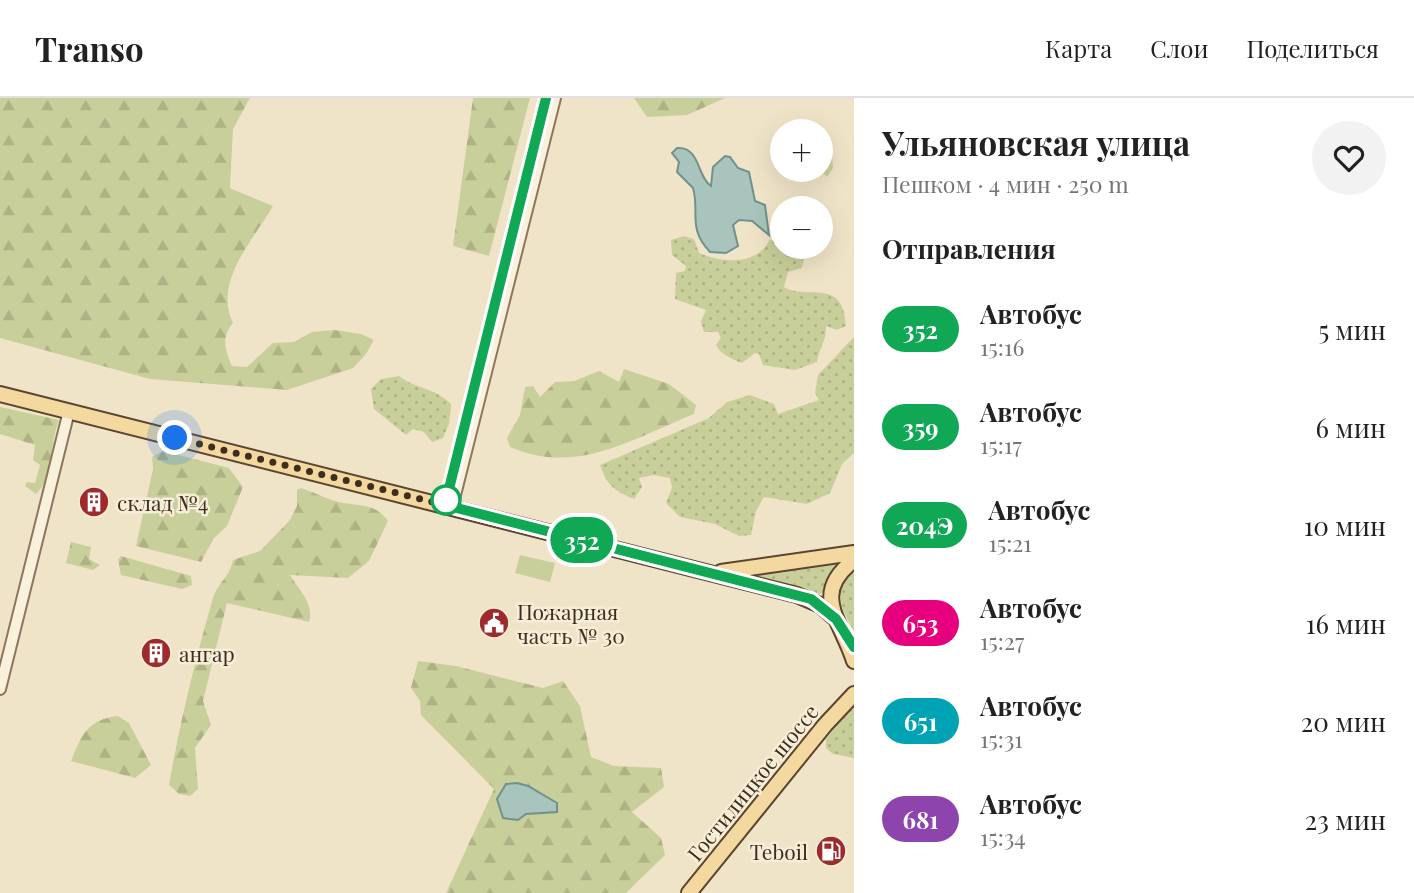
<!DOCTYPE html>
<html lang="ru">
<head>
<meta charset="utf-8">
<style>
  body { margin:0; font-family:"Playfair Display",serif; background:#f2f2f2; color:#222; height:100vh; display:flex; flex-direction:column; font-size:26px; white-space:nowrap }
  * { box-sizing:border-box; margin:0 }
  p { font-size:23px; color:#767676 }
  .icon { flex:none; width:38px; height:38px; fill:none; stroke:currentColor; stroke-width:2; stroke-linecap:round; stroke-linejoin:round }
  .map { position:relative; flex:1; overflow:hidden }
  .panel { display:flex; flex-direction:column; background:#fff; width:560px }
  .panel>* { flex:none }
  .badge { padding:0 14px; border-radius:23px; font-size:24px; line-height:46px }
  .buttons { position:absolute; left:770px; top:21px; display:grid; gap:14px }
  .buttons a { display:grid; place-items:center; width:63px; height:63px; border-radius:50%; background:#fff; box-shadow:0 7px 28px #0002; font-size:35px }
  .you { position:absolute; width:35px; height:35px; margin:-18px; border:5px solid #fff; border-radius:50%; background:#1a73e8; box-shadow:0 0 0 10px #1a73e833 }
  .map>.badge { position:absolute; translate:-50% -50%; box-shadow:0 0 0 4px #fff }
  h2 { padding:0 28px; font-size:26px; line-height:63px }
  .round { display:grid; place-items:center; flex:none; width:74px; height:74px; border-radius:37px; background:#f2f2f2 }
  .summary { display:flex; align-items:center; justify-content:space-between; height:119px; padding:0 28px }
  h1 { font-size:33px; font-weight:700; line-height:52px }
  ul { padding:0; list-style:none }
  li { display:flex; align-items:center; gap:21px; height:98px; padding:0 28px }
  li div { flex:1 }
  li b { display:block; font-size:26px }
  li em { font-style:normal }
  li .badge { min-width:77px; font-weight:700; text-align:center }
  header { display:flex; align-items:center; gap:42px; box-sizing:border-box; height:98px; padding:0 35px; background:#fff; border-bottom:2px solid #e0e0e0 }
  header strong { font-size:33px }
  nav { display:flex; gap:38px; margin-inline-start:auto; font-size:24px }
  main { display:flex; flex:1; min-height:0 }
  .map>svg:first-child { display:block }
  .grass { fill:url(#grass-dots) }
  .forest { fill:url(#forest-firs) }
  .park { fill:#c9cf9b }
  .water { fill:#a9c4bc; stroke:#6f938a; stroke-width:2 }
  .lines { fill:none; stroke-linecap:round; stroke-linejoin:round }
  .minor-casing { stroke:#8d765c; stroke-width:14 }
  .major-casing { stroke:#5b4430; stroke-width:18 }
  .minor { stroke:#faf1dc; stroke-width:10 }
  .major { stroke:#f3d9a0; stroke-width:14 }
  .line-casing { stroke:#fff; stroke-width:16 }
  .line { stroke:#10a855; stroke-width:10 }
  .walk { stroke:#3d2e20; stroke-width:7; stroke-dasharray:0 12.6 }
  .stop-dot { fill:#fff; stroke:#10a855; stroke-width:3.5 }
  .labels { text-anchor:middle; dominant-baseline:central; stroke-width:5; stroke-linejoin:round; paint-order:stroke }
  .poi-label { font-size:21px; fill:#3d2e20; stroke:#f7eed8; text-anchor:start }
  .street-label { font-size:21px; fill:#3d2e20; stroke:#f7eed8 }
</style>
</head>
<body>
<header>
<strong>Transo</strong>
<nav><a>Карта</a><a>Слои</a><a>Поделиться</a></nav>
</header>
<main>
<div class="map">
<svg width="854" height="795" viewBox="0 0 854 795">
  <defs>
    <pattern id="grass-dots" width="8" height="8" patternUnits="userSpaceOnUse" patternTransform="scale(1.75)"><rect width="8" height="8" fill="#c9cf9b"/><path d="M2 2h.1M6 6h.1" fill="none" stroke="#aeb285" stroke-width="1.8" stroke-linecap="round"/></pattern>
    <pattern id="forest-firs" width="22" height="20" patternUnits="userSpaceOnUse" patternTransform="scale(1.75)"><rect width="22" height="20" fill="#c9cf9b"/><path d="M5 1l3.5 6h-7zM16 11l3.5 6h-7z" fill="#aeb285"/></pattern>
  </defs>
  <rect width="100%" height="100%" fill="#f0e4c8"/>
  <!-- grass -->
  <path class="grass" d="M 684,138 L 694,141 L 699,155 C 721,165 758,168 770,141 L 782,149 L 807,149 L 802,170 L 788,174 L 784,189 C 808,203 843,178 846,228 L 837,232 L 826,228 C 827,241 819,251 817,264 L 795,272 L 763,267 L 759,256 L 755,255 L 742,265 C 733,262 719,255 716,247 L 721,240 L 718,234 L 704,234 L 701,223 L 706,212 L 675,201 L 676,175 L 685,173 L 686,168 L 672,157 L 671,142 Z
    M 854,239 L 854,355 L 842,366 L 830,395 L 807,406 L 764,399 L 756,413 L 751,437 L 739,438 L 715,426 L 680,419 L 666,405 L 672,390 L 670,380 L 653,377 L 639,380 L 642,389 L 634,401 C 614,393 607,387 600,367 L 709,320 L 727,304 L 750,297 L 774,306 L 778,316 L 819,302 L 815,295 L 818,277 Z
    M 399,278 C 418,292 432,288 451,306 L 449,326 L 443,340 L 432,344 L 424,334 L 413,331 L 406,337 L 374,311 L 371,291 L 381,281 Z
    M 831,464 L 836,468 L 824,493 L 820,496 L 755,479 L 755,476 Z
    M 854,473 L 854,533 C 841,512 832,492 854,473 Z
    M 854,606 L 854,660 L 833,656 L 826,650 L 826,641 Z"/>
  <!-- forest -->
  <path class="forest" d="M 0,0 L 250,0 L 233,31 L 230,90 L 273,108 C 253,143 213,183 233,225 C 221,239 225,252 232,268 L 247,269 L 273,245 L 294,244 L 312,234 L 335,232 L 361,236 L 374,242 L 366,256 L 353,270 L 287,292 L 150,281 L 0,240 Z
    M 473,0 L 530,0 L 489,158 L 453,148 Z
    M 634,0 L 725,0 L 687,17 L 647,19 Z
    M 624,271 L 669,286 L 696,307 L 694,316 C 632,341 576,378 510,349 L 507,340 L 520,317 L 525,289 L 533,288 L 540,299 L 555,284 L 574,283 L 599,273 L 619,284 Z
    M 0,309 L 59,322 C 50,343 53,381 36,396 L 25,388 L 27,384 L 35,385 L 40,367 L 33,362 L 35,347 L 0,336 Z
    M 163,353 L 229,370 L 243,389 L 227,428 L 214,440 L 201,464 L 136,448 L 153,371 L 152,359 Z
    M 301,390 C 314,394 330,403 344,405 C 361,408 376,406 388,423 L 369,463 L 348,480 L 290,477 C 298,491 315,506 309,524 L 227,505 L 203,603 L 211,627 L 195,650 L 198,691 L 190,698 L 179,696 L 169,687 C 180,624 195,562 213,500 C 217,486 231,477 233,462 L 260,453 L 290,422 L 297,408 L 297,392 Z
    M 71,444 L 91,449 L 89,461 L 100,467 L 93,472 L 66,465 Z
    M 121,458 L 191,478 L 192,487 L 182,491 L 121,477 L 118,462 Z
    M 418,563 L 456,568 L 543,590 L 563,583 L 580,608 L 591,659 L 614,668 L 661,670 L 664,689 L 632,714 L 661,740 L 665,757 L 626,795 L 446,795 L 494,691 L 421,617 L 420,603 L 411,590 Z
    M 118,618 L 129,625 L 151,667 L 135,680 L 71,663 C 82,636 87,622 118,618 Z"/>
  <!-- park -->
  <path class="park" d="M 821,34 L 831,43 L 833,70 L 827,79 L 820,72 Z
    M 520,457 L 555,465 L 550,484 L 515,475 Z"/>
  <!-- water -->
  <path class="water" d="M 677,50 C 700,48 697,79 711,88 L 713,69 L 725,58 L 730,59 L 738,70 L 749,74 L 755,103 L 765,107 L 769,137 L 752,123 L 739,122 L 733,127 L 738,148 L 726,155 L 710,154 C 687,130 700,114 693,90 L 677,74 L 679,64 L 672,55 Z
    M 517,685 L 528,688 L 557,705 L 557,714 L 526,716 L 518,722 L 503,720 L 497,701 L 506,686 Z"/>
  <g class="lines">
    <!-- minor casing -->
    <g class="minor-casing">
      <path id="minor" d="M 445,407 L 546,0
        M 452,409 L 555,0
        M 0,591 L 69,313"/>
    </g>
    <!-- major casing -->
    <g class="major-casing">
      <path id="major" d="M 0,296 L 797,497 L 820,507 L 836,521
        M 854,462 C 810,496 841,522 854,563
        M 721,474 L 854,455
        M 689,795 L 825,627 L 854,596"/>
    </g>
    <!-- minor -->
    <use href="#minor" class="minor"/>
    <!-- major -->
    <use href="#major" class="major"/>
  </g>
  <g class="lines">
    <!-- line casing -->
    <g class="line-casing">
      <path id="line" d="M 546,0 L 445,407 L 811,501 L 836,521 L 854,549"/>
    </g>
    <!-- line -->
    <use href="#line" class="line"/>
    <!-- walk -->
    <path class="walk" d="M 175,340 L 445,407 L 446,402"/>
  </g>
  <!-- icons -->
  <defs>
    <g id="building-disc" transform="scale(1.575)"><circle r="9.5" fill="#9e2a2b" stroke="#f7eed8"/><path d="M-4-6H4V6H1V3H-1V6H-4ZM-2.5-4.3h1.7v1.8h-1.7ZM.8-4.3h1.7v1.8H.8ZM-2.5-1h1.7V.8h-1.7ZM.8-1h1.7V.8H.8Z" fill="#fff"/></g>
    <g id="civic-disc" transform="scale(1.575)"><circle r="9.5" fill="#9e2a2b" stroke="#f7eed8"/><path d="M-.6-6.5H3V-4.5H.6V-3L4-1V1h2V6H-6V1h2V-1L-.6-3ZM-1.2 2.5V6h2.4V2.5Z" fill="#fff"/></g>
    <g id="fuel-disc" transform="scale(1.575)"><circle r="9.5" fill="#9e2a2b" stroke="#f7eed8"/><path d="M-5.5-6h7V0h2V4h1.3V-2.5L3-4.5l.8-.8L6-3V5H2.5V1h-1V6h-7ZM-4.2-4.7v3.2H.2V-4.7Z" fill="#fff"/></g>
  </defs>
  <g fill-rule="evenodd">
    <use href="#building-disc" x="94" y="404"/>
    <use href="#civic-disc" x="494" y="525"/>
    <use href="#building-disc" x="156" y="555"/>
    <use href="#fuel-disc" x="831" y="753"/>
  </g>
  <!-- markers -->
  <circle class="stop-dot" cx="446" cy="402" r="14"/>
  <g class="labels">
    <!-- poi labels -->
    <g class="poi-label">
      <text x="117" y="404">склад №4</text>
      <text x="517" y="513">Пожарная<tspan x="517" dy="24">часть № 30</tspan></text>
      <text x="179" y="555">ангар</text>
      <text x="808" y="753" text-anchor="end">Teboil</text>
    </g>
    <!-- street labels -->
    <g class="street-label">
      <text transform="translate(752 684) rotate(-51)">Гостилицкое шоссе</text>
    </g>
  </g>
</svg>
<div class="buttons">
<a>+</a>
<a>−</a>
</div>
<div class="you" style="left:175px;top:340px"></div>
<b class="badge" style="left:582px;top:442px;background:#10a855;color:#fff">352</b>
</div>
<section class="panel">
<div class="summary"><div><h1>Ульяновская улица</h1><p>Пешком · 4 мин · 250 m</p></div><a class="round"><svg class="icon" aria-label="heart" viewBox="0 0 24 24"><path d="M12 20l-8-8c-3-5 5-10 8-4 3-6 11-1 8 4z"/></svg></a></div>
<h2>Отправления</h2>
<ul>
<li><span class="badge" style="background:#10a855;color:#fff">352</span><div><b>Автобус</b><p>15:16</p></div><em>5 мин</em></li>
<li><span class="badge" style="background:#10a855;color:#fff">359</span><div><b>Автобус</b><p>15:17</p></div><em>6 мин</em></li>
<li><span class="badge" style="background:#10a855;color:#fff">204Э</span><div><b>Автобус</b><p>15:21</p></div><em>10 мин</em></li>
<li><span class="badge" style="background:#e6007e;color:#fff">653</span><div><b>Автобус</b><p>15:27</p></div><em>16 мин</em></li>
<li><span class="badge" style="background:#00a3b4;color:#fff">651</span><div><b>Автобус</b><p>15:31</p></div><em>20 мин</em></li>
<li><span class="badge" style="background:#8e44ad;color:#fff">681</span><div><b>Автобус</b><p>15:34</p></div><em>23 мин</em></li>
</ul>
</section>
</main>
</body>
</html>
